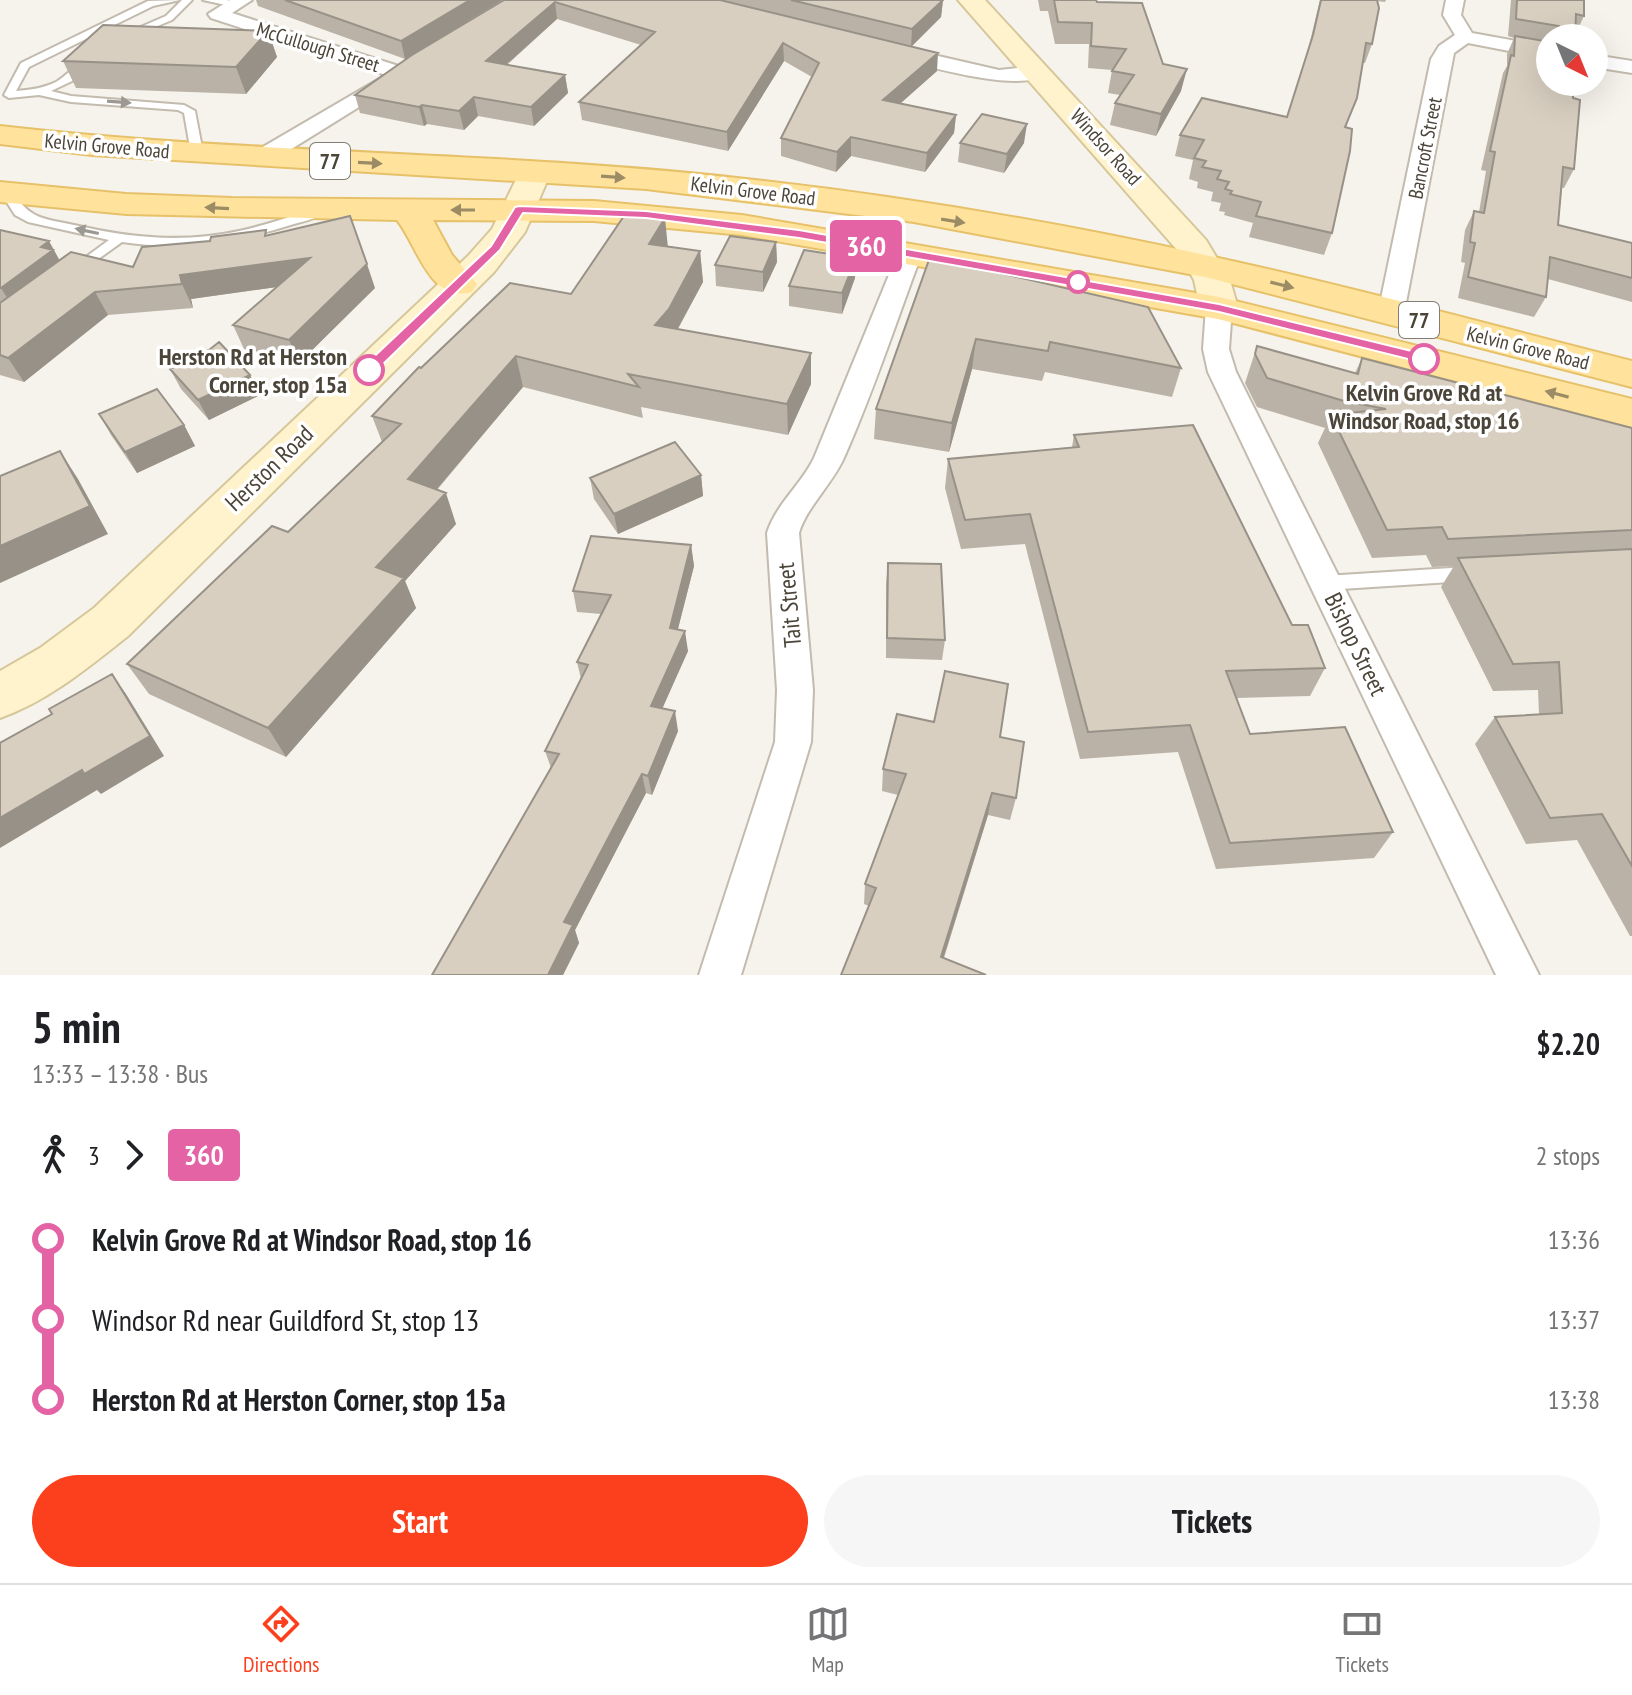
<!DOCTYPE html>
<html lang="en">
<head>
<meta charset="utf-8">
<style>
  body { margin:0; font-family:"PT Sans Narrow",sans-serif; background:#f6f6f6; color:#202124; height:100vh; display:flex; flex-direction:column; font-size:30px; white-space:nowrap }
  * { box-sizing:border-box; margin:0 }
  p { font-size:26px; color:#757577 }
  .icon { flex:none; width:44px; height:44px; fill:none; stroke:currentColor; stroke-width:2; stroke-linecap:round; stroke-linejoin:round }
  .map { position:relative; height:975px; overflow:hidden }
  .side { display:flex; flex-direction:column; background:#fff; flex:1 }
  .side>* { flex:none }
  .badge { padding:0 16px; border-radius:6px; font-size:28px; line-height:52px }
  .needle { width:52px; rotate:137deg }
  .controls { position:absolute; left:1536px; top:24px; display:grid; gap:16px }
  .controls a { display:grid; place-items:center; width:72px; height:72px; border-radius:50%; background:#fff; box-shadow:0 8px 32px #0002; font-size:40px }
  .map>.badge { position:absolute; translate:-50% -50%; box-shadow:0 0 0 4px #fff }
  .legs { display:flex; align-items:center; gap:12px; height:88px; padding:0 32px; font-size:26px }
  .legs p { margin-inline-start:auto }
  .headline { display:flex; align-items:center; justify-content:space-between; height:136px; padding:0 32px }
  h1 { font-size:44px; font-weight:600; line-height:60px }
  .button { display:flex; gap:16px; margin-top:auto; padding:16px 32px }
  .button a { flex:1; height:92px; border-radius:48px; background:#fc3f1d; color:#fff; font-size:32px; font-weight:600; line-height:92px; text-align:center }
  .button a+a { background:#f6f6f6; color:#202124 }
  ul { padding:0 32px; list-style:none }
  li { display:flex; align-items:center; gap:28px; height:80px; font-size:30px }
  li i { display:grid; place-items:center; width:12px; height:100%; margin:0 10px; background:currentColor }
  li i::after { content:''; width:20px; height:20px; margin:-10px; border:6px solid; border-radius:50%; background:#fff }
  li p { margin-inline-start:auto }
  li:first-child i { background:linear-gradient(#0000 50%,currentColor 0) }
  li:last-child i { background:linear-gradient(currentColor 50%,#0000 0) }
  .menu { display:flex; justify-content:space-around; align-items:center; height:112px; border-top:2px solid #e0e0e0; background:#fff; font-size:22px; color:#757577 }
  .menu a { display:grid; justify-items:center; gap:4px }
  .menu .on { color:#fc3f1d }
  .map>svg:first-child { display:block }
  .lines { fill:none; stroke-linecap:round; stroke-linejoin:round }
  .service-casing { stroke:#c2bbae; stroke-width:4 }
  .minor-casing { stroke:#c2bbae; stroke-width:4 }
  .secondary-casing { stroke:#d6c79b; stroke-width:4 }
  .primary-casing { stroke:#e6c16a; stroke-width:4 }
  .service { fill:#fff; fill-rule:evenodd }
  .minor { fill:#fff; fill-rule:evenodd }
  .secondary { fill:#fff3cd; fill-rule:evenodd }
  .primary { fill:#ffe39c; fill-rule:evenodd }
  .wall { fill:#bab2a6 }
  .shaded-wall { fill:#979187 }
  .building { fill:#d8cfc1; stroke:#979187; stroke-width:2 }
  .oneway { fill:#9c9892 }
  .oneway2 { fill:#9c8c66 }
  .line-1 { fill:#e463a4; stroke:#fff; stroke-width:2 }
  .stop-1-dot { fill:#fff; stroke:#e463a4; stroke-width:4 }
  .labels { text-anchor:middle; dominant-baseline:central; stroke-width:7; stroke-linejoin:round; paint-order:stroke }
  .far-street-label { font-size:20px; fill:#4b4439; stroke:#fff }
  .shield { fill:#fff; stroke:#817c74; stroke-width:2 }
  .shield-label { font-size:22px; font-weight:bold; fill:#4b4439 }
  .stop-label { font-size:24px; font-weight:bold; fill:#4b4439; stroke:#fff; text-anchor:end }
  .street-label { font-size:24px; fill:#4b4439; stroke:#fff }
</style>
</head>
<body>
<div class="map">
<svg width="1632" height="975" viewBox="0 0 1632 975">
  <rect width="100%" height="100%" fill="#f6f3ec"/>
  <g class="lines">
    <!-- service casing -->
    <g class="service-casing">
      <path id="service" d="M 180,0 L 153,6 L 29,67 L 16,91 C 30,90 44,88 56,82 C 67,76 77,61 90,62 L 90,66 L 72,81 L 51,91 L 71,96 L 184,105 L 195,111 L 203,153 L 201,155 L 191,153 L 184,113 L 178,110 L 71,102 L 39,95 L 9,98 L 4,95 L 21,63 L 148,1 Z
        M 182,0 L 192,0 L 172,20 L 131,37 L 122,35 L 166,16 Z
        M 203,0 L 227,0 L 240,4 L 235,7 Z
        M 7,189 L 11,190 C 32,222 44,218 79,226 C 132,238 184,243 239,231 C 267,225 294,215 322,207 L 328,211 C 319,218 305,221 294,224 C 237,242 182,251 122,242 L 76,275 L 69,271 L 71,268 L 109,240 L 28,222 L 15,215 L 1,193 Z
        M 1467,567 L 1473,569 L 1476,574 L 1473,579 L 1467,581 L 1325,590 L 1319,588 L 1316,583 L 1319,578 L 1325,576 Z"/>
    </g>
    <!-- minor casing -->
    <g class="minor-casing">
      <path id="minor" d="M 230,0 L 252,0 L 232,13 L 408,69 L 411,73 L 408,77 L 398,78 L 396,84 L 272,161 L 256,161 L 253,156 L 256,151 L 386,75 L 211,18 L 208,14 Z
        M 1446,0 L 1464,0 L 1461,15 L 1472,33 L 1550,47 L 1550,59 L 1468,43 L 1454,53 L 1404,313 L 1400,319 L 1382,319 L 1378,313 L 1431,59 L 1439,46 L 1455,35 L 1443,15 Z
        M 899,47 L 999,70 L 1038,66 L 1048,72 C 1026,96 923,65 892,57 L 889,53 Z
        M 1594,55 L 1632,61 L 1632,73 L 1594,67 Z
        M 910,246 L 919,248 L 922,253 C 896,322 873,393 843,460 C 831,485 805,510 799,533 L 813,690 L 811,742 L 741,975 L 699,975 L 775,742 L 777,690 L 767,533 C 776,504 801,485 814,458 L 898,253 L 901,248 Z
        M 1219,300 L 1228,302 L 1232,308 L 1229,349 L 1236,372 L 1539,975 L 1496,975 L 1208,372 L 1203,349 L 1206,308 L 1210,302 Z"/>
    </g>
    <!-- secondary casing -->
    <g class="secondary-casing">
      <path id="secondary" d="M 958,0 L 985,0 L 1206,240 L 1230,280 L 1238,308 L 1232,316 L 1219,319 L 1206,316 L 1200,308 L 1194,280 L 1178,251 Z
        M 535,162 L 547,165 L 551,172 L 525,232 L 494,272 L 128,636 C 89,667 48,701 0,718 L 0,671 L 40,648 L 94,608 L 468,256 L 492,229 L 523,165 Z"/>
    </g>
    <!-- primary casing -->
    <g class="primary-casing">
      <path id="primary" d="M 0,126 C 245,154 492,151 737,178 C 894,195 1051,221 1205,255 C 1348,286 1490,325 1632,361 L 1632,387 L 1205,277 L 914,222 L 646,189 L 92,155 L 0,144 Z
        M 0,182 L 126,194 L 232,198 L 594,201 L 742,215 L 1219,297 L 1632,399 L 1632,427 L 1218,319 L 742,235 L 594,221 L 433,220 L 452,255 L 477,284 L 472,292 C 429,303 418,246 397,220 L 126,214 L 0,202 Z"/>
    </g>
    <!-- service -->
    <use href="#service" class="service"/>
    <!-- minor -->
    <use href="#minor" class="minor"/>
    <!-- secondary -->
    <use href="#secondary" class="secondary"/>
    <!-- primary -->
    <use href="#primary" class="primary"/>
  </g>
  <!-- wall -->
  <path class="wall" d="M 256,0 L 502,0 L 405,59 L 258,6 Z
    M 504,0 L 943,0 L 941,17 L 911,47 L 937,71 L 900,103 L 956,115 L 954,133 L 925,172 L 851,156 L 836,172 L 781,156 L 781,138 L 812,77 L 784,61 L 728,151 L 582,120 L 579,102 L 641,45 L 557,19 L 507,65 L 565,75 L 568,93 L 534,126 L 478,116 L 464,130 L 427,124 L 424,126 L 360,113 L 355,95 Z
    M 1038,0 L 1096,0 L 1097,2 L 1163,64 L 1181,91 L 1156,136 L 1110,125 L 1115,103 L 1120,95 L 1108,93 L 1112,70 L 1088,68 L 1089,44 L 1055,44 L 1048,11 L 1040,11 Z
    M 1320,0 L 1386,0 L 1385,2 L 1377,1 L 1372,44 L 1365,63 L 1363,63 L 1346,128 L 1332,233 L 1324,255 L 1249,237 L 1253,223 L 1224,215 L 1225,212 L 1219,211 L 1221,203 L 1211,201 L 1213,192 L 1197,188 L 1198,182 L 1189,179 L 1193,160 L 1175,156 L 1180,135 L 1287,117 L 1307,54 Z
    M 1511,0 L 1584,0 L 1584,16 L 1576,33 L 1575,38 L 1550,38 L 1550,82 L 1573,98 L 1574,169 L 1564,188 L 1562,188 L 1558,225 L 1632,243 L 1632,302 L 1548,279 L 1546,297 L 1534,317 L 1458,298 L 1465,263 L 1461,262 L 1465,230 L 1474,211 L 1479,212 L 1486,171 L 1481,170 L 1503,73 L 1507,66 L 1507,54 L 1514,38 L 1508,36 Z
    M 268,31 L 277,57 L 246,94 L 76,88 L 63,61 Z
    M 960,143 L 1024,143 L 1004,173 L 958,162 Z
    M 0,230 L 60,260 L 133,267 L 210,241 L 269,235 L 375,288 L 299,363 L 244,349 L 233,325 L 277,287 L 191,299 L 193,308 L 108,315 L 24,382 L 0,375 Z
    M 776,242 L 777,262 L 763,292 L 716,286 L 715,265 Z
    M 668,246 L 700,251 L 703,282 L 678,329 L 811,384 L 788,435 L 641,407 L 643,418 L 523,387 L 437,490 L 456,524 L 405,581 L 416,608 L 286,757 L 149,694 L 127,664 L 288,532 L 382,442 L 372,416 L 421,368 Z
    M 930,257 L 1181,368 L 1172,397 L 1045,372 L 1042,381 L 972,369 L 949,452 L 874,439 L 876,409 Z
    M 855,278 L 842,314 L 789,306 L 789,286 Z
    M 1257,346 L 1355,373 L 1362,358 L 1632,428 L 1632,936 L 1630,936 L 1577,840 L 1526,844 L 1475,744 L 1495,717 L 1539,714 L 1538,690 L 1493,691 L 1441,587 L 1454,566 L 1432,567 L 1426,555 L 1372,558 L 1318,443 L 1325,428 L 1257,407 L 1245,383 Z
    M 209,350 L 250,375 L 260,395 L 209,420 L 181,389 L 170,369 Z
    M 99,414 L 184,425 L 195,446 L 137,473 L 111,435 Z
    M 1074,435 L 1292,625 L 1325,668 L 1310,696 L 1237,698 L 1250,734 L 1393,832 L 1374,858 L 1216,869 L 1178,752 L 1080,759 L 1025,544 L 961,549 L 945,488 L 948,459 L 1072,447 Z
    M 701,475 L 703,496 L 618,534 L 594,499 L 590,478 Z
    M 691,545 L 694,566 L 678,629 L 688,651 L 662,708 L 678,731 L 652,795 L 646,793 L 575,930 L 579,943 L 563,975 L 551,768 L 545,751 L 581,679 L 577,662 L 601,614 L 577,612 L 573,591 Z
    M 888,563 L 945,640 L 942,660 L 886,658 L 886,584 Z
    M 1000,737 L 1016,798 L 1010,820 L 988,815 L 944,958 L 841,975 L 869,906 L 864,904 L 865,884 L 898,795 L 882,791 L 883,769 Z"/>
  <!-- shaded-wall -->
  <path class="shaded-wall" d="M 470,0 L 502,0 L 405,59 L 401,41 Z
    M 943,0 L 941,17 L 911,47 L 912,29 Z
    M 555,2 L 557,19 L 490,79 L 486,61 Z
    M 268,31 L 277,57 L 246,94 L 236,67 Z
    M 783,43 L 784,61 L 728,151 L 727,132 Z
    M 938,53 L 937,71 L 883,119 L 883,100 Z
    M 1187,69 L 1181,91 L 1156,136 L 1161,114 Z
    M 565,75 L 568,93 L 534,126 L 531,107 Z
    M 474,97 L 478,116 L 464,130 L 459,111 Z
    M 422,105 L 427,124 L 424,126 L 419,107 Z
    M 956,115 L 954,133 L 925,172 L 927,153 Z
    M 1027,124 L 1024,143 L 1004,173 L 1007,154 Z
    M 851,137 L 851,156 L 836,172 L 837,152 Z
    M 665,218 L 668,248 L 649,244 Z
    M 49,241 L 60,261 L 14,309 L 1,288 L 41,247 Z
    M 776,242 L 777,262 L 763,292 L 763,272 Z
    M 700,251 L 703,282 L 672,339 L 655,325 Z
    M 310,258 L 319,281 L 191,299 L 193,308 L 182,284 L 180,275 Z
    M 856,258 L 855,278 L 842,314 L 842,293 Z
    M 367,264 L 375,288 L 299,363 L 289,340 Z
    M 95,292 L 108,315 L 24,382 L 8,358 Z
    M 976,339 L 972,369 L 949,452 L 952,423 Z
    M 811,353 L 811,384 L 788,435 L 787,404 Z
    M 516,356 L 523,387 L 419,510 L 408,479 Z
    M 250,375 L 260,395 L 209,420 L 198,400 Z
    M 184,425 L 195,446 L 137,473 L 125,452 Z
    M 60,451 L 78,479 L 108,534 L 0,583 L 0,546 Z
    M 701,475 L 703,496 L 618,534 L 614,514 Z
    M 446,493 L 456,524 L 405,581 L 416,608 L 286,757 L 268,728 L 376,567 Z
    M 691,545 L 694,566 L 673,648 L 670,628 Z
    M 685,631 L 688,651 L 655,725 L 651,706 Z
    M 112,674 L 126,694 L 164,756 L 101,794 L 97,790 L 0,848 L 0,818 Z
    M 675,711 L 678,731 L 652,795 L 648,776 Z
    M 642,774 L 646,793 L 575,930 L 579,943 L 563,975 L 548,975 L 564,922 Z
    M 992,793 L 988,815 L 938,975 L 941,957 Z"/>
  <!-- building -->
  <path class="building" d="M 285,0 L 470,0 L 401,41 Z
    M 504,0 L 720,0 L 938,53 L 883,100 L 956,115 L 927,153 L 851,137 L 837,152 L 781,138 L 819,63 L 783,43 L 727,132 L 579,102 L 655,32 L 555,2 L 486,61 L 565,75 L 531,107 L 474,97 L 459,111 L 422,105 L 419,107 L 355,95 L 412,55 Z
    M 791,0 L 943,0 L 912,29 Z
    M 1054,0 L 1096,0 L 1097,2 L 1142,3 L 1163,64 L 1187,69 L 1161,114 L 1115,103 L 1134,75 L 1112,71 L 1126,49 L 1091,46 L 1092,23 L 1058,22 Z
    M 1321,0 L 1377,0 L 1379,8 L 1372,44 L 1366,43 L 1357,98 L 1345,127 L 1352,129 L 1350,151 L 1332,233 L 1256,216 L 1261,202 L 1230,194 L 1232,191 L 1225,189 L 1229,182 L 1217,179 L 1221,171 L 1202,167 L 1206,161 L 1194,158 L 1204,140 L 1180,135 L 1202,98 L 1287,117 L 1313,35 Z
    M 1517,0 L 1584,0 L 1584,16 L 1576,14 L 1575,38 L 1561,38 L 1559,26 L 1516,19 Z
    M 103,25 L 268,31 L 236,67 L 63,61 Z
    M 1515,36 L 1550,42 L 1550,82 L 1573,82 L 1573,98 L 1580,100 L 1574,169 L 1563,167 L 1558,225 L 1632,243 L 1632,278 L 1550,257 L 1546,297 L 1468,277 L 1475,243 L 1470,242 L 1474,211 L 1484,213 L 1495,152 L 1490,151 L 1511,55 L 1514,56 Z
    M 982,114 L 1027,124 L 1007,154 L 960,143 Z
    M 626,213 L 665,218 L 649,244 L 700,251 L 669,309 L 655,325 L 811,353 L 787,404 L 628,374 L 639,387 L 516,356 L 408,479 L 446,493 L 376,567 L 404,578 L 268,728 L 127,664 L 272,526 L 288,532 L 401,424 L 372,416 L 419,367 L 421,368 L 510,283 L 571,294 Z
    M 350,216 L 367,264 L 289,340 L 233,325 L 310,258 L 180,275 L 182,284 L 95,292 L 8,358 L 0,355 L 0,303 L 71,252 L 133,267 L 142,247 L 210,241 L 211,237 L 266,230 L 265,236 Z
    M 0,230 L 49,241 L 41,247 L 53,250 L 1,288 L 0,288 Z
    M 730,236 L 776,242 L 763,272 L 715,265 Z
    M 804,250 L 856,258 L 842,293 L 789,286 Z
    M 930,257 L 1148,307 L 1181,368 L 1050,342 L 1048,351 L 976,339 L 952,423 L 876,409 Z
    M 219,342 L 250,375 L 198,400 L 170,369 L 209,350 Z
    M 1257,346 L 1358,374 L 1362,358 L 1632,428 L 1632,530 L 1448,539 L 1442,527 L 1387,530 L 1331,415 L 1386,409 L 1344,401 L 1267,378 L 1255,354 Z
    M 157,389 L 184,425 L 125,452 L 99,414 Z
    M 1193,425 L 1292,625 L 1308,625 L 1325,668 L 1226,671 L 1250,734 L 1345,727 L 1393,832 L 1230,843 L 1190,725 L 1088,732 L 1030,514 L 965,520 L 948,459 L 1079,447 L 1074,435 Z
    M 675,442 L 701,475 L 614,514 L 590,478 Z
    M 60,451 L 90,506 L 0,546 L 0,476 Z
    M 591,536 L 691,545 L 670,628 L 685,631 L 651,706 L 675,711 L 648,776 L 642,774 L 564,922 L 573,925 L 548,975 L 432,975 L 559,754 L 545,751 L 588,665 L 577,662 L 611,595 L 573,591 Z
    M 1632,549 L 1632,866 L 1602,814 L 1550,818 L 1495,717 L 1562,713 L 1559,662 L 1513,664 L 1458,558 Z
    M 888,563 L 941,564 L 945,640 L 887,638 Z
    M 945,671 L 1008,684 L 1000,737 L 1024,742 L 1016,798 L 992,793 L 941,957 L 986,975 L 841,975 L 876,888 L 865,884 L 906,774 L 883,769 L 897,714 L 934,722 Z
    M 112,674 L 150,736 L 84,774 L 82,770 L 0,818 L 0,743 L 52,714 L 49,709 Z"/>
  <!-- one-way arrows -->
  <defs><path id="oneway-solid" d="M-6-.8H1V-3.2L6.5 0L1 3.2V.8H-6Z" transform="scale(2)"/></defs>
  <g class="oneway">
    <use href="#oneway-solid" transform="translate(119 102) rotate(4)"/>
    <use href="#oneway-solid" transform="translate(87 231) rotate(-168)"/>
  </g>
  <g class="oneway2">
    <use href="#oneway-solid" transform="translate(370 163) rotate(3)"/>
    <use href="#oneway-solid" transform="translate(613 177) rotate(4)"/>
    <use href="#oneway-solid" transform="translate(217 208) rotate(-177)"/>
    <use href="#oneway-solid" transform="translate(463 210) rotate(180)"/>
    <use href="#oneway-solid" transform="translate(953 221) rotate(9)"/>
    <use href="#oneway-solid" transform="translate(1282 285) rotate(14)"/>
    <use href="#oneway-solid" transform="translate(1557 394) rotate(-165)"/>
  </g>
  <!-- line-1 -->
  <path class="line-1" d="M 519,206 L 646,211 L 799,230 L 1219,304 L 1424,354 L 1431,359 L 1424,363 L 1219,312 L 799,238 L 646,218 L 523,213 L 500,250 L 374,373 L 364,373 L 364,366 L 491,246 L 515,207 Z"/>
  <!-- markers -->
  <g class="stop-1-dot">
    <circle cx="1078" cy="282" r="10"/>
    <circle cx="1424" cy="359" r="14"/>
    <circle cx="369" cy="370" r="14"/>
  </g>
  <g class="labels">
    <!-- far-street labels -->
    <g class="far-street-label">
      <text transform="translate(318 47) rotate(17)">McCullough Street</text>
      <text transform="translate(107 146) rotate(5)">Kelvin Grove Road</text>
      <text transform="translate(1106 147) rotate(48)">Windsor Road</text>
      <text transform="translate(1425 148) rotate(-79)">Bancroft Street</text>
      <text transform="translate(753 191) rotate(7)">Kelvin Grove Road</text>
      <text transform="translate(1528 348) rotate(14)">Kelvin Grove Road</text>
    </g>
    <!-- shield labels -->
    <g class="shield">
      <rect x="310" y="143" width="40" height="36" rx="6"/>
      <rect x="1399" y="302" width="40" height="36" rx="6"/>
    </g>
    <g class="shield-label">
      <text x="330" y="161">77</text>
      <text x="1419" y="320">77</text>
    </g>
    <!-- stop labels -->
    <g class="stop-label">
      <text x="347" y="356">Herston Rd at Herston<tspan x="347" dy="28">Corner, stop 15a</tspan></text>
      <text x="1424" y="392" text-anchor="middle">Kelvin Grove Rd at<tspan x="1424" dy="28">Windsor Road, stop 16</tspan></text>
    </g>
    <!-- street labels -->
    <g class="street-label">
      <text transform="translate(269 468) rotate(-44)">Herston Road</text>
      <text transform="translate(789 605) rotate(-95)">Tait Street</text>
      <text transform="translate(1356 644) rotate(64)">Bishop Street</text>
    </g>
  </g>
</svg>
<div class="controls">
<a><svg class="needle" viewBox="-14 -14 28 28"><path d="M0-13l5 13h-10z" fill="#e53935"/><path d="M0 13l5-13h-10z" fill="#757577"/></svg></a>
</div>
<b class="badge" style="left:866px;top:246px;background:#e463a4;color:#fff">360</b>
</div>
<section class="side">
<div class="headline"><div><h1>5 min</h1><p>13:33 – 13:38 · Bus</p></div><b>$2.20</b></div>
<div class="legs"><svg class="icon" aria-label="walk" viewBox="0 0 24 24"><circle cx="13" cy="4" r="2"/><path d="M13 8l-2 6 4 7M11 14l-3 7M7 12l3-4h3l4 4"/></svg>3<svg class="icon" aria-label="forward" viewBox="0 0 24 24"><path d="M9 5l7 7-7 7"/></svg><b class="badge" style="background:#e463a4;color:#fff">360</b><p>2 stops</p></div>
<ul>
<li><i style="color:#e463a4"></i><b>Kelvin Grove Rd at Windsor Road, stop 16</b><p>13:36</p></li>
<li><i style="color:#e463a4"></i><span>Windsor Rd near Guildford St, stop 13</span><p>13:37</p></li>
<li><i style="color:#e463a4"></i><b>Herston Rd at Herston Corner, stop 15a</b><p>13:38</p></li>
</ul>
<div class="button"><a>Start</a><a>Tickets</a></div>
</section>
<nav class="menu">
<a class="on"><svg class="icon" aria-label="directions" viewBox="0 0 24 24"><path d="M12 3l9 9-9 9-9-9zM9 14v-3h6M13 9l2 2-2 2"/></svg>Directions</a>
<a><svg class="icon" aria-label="map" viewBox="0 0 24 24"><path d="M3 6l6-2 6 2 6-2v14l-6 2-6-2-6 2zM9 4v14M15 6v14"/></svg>Map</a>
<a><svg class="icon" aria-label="tickets" viewBox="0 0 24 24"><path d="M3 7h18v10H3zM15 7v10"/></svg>Tickets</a>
</nav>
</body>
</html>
